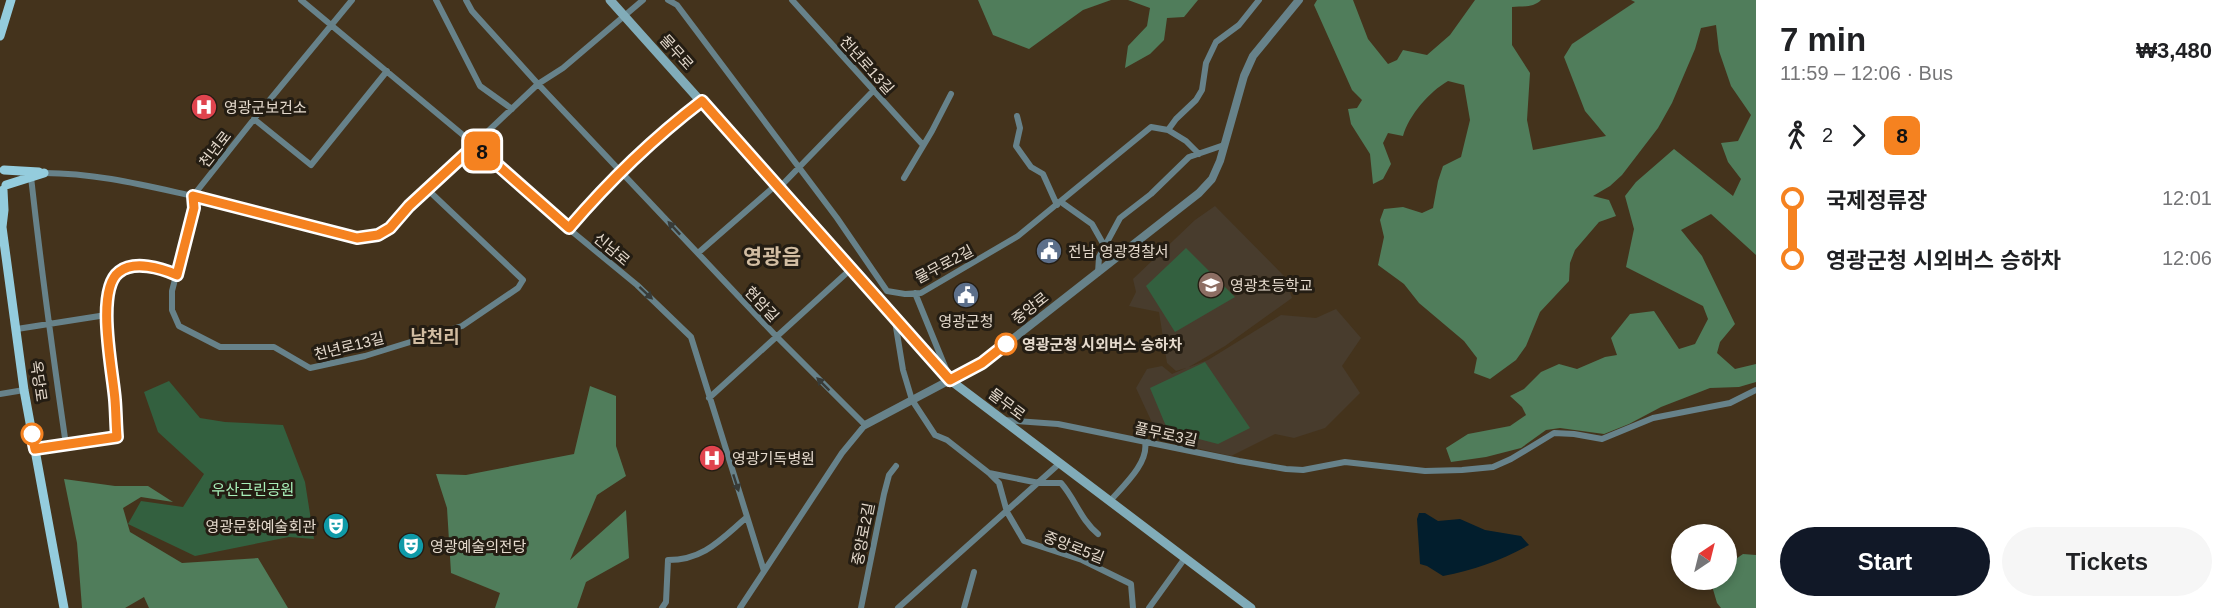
<!DOCTYPE html>
<html lang="en">
<head>
<meta charset="utf-8">
<style>
  body { margin:0; font-family:Arial,"Noto Sans KR",sans-serif; background:#f6f6f6; color:#202124; height:100vh; display:flex; flex-direction:column; font-size:22px; white-space:nowrap }
  * { box-sizing:border-box; margin:0 }
  p { font-size:20px; color:#757577 }
  .icon { flex:none; width:33px; height:33px; fill:none; stroke:currentColor; stroke-width:2; stroke-linecap:round; stroke-linejoin:round }
  .map { position:relative; flex:1; overflow:hidden }
  .sheet { display:flex; flex-direction:column; background:#fff; width:480px }
  .sheet>* { flex:none }
  .badge { padding:0 12px; border-radius:9px; font-size:21px; line-height:39px }
  .needle { width:39px; rotate:35deg }
  .fabs { position:absolute; left:1671px; top:524px; display:grid; gap:12px }
  .fabs a { display:grid; place-items:center; width:66px; height:66px; border-radius:50%; background:#fff; box-shadow:0 3px 9px #0003; font-size:30px }
  .map>.badge { position:absolute; translate:-50% -50%; box-shadow:0 0 0 3px #fff }
  .legs { display:flex; align-items:center; gap:9px; height:66px; padding:0 24px; font-size:20px }
  .legs p { margin-inline-start:auto }
  .head { display:flex; align-items:center; justify-content:space-between; height:102px; padding:0 24px }
  h1 { font-size:33px; font-weight:800; line-height:45px }
  .action { display:flex; gap:12px; margin-top:auto; padding:12px 24px }
  .action a { flex:1; height:69px; border-radius:36px; background:#111827; color:#fff; font-size:24px; font-weight:800; line-height:69px; text-align:center }
  .action a+a { background:#f6f6f6; color:#202124 }
  ul { padding:0 24px; list-style:none }
  li { display:flex; align-items:center; gap:21px; height:60px; font-size:22px }
  li i { display:grid; place-items:center; width:9px; height:100%; margin:0 8px; background:currentColor }
  li i::after { content:''; width:15px; height:15px; margin:-8px; border:4px solid; border-radius:50%; background:#fff }
  li p { margin-inline-start:auto }
  li:first-child i { background:linear-gradient(#0000 50%,currentColor 0) }
  li:last-child i { background:linear-gradient(currentColor 50%,#0000 0) }
  main { display:flex; flex:1; min-height:0 }
  .map>svg:first-child { display:block }
  .education { fill:#483c2d }
  .green { fill:#33603f }
  .forest { fill:#507d5b }
  .water { fill:#021e2d }
  .lines { fill:none; stroke-linecap:round; stroke-linejoin:round }
  .minor { stroke:#67828a; stroke-width:6 }
  .tertiary { stroke:#67828a; stroke-width:8 }
  .secondary { stroke:#81acb9; stroke-width:9 }
  .primary { stroke:#94ccdd; stroke-width:9 }
  .oneway { fill:#383b37 }
  .line-1-casing { stroke:#fff; stroke-width:14 }
  .line-1 { stroke:#f58220; stroke-width:9 }
  .stop-1-dot { fill:#fff; stroke:#f58220; stroke-width:3 }
  .labels { text-anchor:middle; dominant-baseline:central; stroke-width:6; stroke-linejoin:round; paint-order:stroke }
  .street-label { font-size:15px; fill:#e5dacd; stroke:#241d13 }
  .poi-label { font-size:15px; fill:#e5dacd; stroke:#241d13; text-anchor:start }
  .stop-label { font-size:15px; font-weight:bold; fill:#e5dacd; stroke:#241d13; text-anchor:start }
  .park-label { font-size:15px; fill:#a8f0b9; stroke:#241d13 }
  .quarter-label { font-size:18px; font-weight:bold; fill:#d2bda2; stroke:#241d13 }
  .district-label { font-size:21px; font-weight:bold; fill:#d2bda2; stroke:#241d13 }
</style>
</head>
<body>
<main>
<div class="map">
<svg width="1756" height="608" viewBox="0 0 1756 608">
  <rect width="100%" height="100%" fill="#44331c"/>
  <!-- education -->
  <path class="education" d="M 1215,206 L 1284,276 L 1292,298 L 1225,346 L 1189,367 L 1208,360 L 1281,315 L 1316,318 L 1336,309 L 1361,338 L 1342,366 L 1360,393 L 1325,428 L 1294,438 L 1275,434 L 1231,456 L 1166,441 L 1155,429 L 1136,388 L 1147,369 L 1162,366 L 1172,374 L 1186,368 L 1176,371 L 1167,363 L 1159,312 L 1129,306 L 1136,292 L 1133,279 L 1195,220 Z"/>
  <!-- green -->
  <path class="green" d="M 1186,248 L 1235,297 L 1175,332 L 1146,286 Z
    M 1205,362 L 1250,428 L 1218,444 L 1168,431 L 1150,388 Z
    M 169,381 L 200,418 L 225,422 L 283,425 L 305,482 L 314,539 L 289,537 L 195,556 L 128,524 L 141,501 L 183,507 L 204,474 L 158,432 L 144,392 Z"/>
  <!-- forest -->
  <path class="forest" d="M 978,0 L 1111,0 L 1083,10 L 1029,49 L 993,35 Z
    M 1128,0 L 1198,0 L 1184,17 L 1167,18 L 1164,40 L 1150,54 L 1125,68 L 1128,46 L 1147,26 L 1150,8 Z
    M 1317,0 L 1353,0 L 1368,39 L 1388,64 L 1397,60 L 1403,50 L 1427,55 L 1450,35 L 1475,0 L 1541,0 C 1533,8 1522,6 1512,7 L 1512,45 L 1530,73 L 1527,120 L 1533,150 L 1606,136 L 1585,111 L 1564,57 L 1572,44 L 1635,2 L 1631,0 L 1756,0 L 1756,255 L 1711,214 L 1681,230 L 1702,256 L 1735,324 L 1720,342 L 1717,353 L 1735,369 L 1756,364 L 1756,382 L 1739,387 L 1710,388 L 1661,407 L 1629,424 L 1604,434 L 1560,428 L 1546,430 L 1521,448 L 1486,457 L 1451,462 L 1446,448 L 1468,434 L 1510,426 L 1526,415 L 1522,407 L 1510,396 L 1524,389 L 1541,372 L 1559,364 L 1577,369 L 1605,357 L 1617,355 L 1611,338 L 1630,314 L 1654,311 L 1679,349 L 1695,344 L 1708,319 L 1703,306 L 1626,267 L 1634,229 L 1625,196 L 1636,182 L 1674,149 L 1733,196 L 1741,179 L 1728,162 L 1721,143 L 1738,141 L 1751,115 L 1731,86 L 1719,51 L 1716,25 L 1701,28 L 1695,49 L 1672,103 L 1658,128 L 1622,175 L 1610,186 L 1593,196 L 1609,200 L 1616,216 L 1599,222 L 1575,250 L 1570,263 L 1569,281 L 1540,312 L 1526,346 L 1516,360 L 1490,379 L 1474,373 L 1477,358 L 1464,341 L 1419,303 L 1404,284 L 1378,265 L 1384,237 L 1380,220 L 1384,209 L 1403,207 L 1422,213 L 1433,208 L 1438,181 L 1443,166 L 1461,157 L 1470,120 L 1464,85 L 1448,81 C 1429,92 1409,115 1403,136 L 1388,133 L 1383,143 L 1391,164 L 1383,179 L 1373,184 L 1370,154 L 1351,124 L 1348,109 L 1357,108 L 1362,100 L 1352,90 L 1314,5 Z
    M 590,386 L 616,396 L 616,446 L 626,476 L 597,495 L 570,560 L 626,510 L 629,558 L 586,582 L 577,608 L 495,608 L 500,593 L 451,573 L 447,508 L 436,474 L 466,475 L 574,454 Z
    M 64,479 L 115,486 L 148,486 L 173,502 L 141,497 L 123,508 L 130,532 L 182,563 L 258,558 L 288,608 L 149,608 L 144,597 L 125,608 L 82,608 L 77,543 Z
    M 1743,554 L 1756,555 L 1756,608 L 1721,608 L 1717,603 L 1710,579 L 1726,579 L 1727,565 Z"/>
  <!-- water -->
  <path class="water" d="M 1419,513 L 1425,513 L 1438,521 L 1460,519 L 1485,530 L 1521,536 L 1529,545 C 1502,560 1474,570 1443,576 L 1427,566 L 1420,564 L 1417,519 Z"/>
  <g class="lines">
    <!-- minor -->
    <path class="minor" d="M 301,0 L 475,145 L 569,229 L 637,285 L 691,337 L 764,571
      M 436,0 L 480,86 L 512,109
      M 466,0 L 472,11 L 538,84 L 776,336 L 865,425 L 842,453 L 740,608
      M 668,0 L 677,5 L 837,218 L 887,291 L 905,294 L 921,293 L 1018,236 L 1151,127 L 1168,130 L 1176,119 L 1196,100 L 1202,90 L 1206,63 L 1216,42 L 1239,25 L 1259,0
      M 792,0 L 923,145
      M 1017,116 L 1020,128 L 1016,146 L 1031,167 L 1043,174 L 1057,205
      M 254,119 L 311,165 L 387,71
      M 1168,130 L 1186,141 L 1199,154
      M 44,173 C 95,173 143,185 193,196 L 254,119 L 352,0
      M 31,177 C 41,267 53,356 66,445
      M 904,178 L 932,131 L 951,94
      M 779,188 L 873,91
      M 427,189 L 523,280 L 518,288 L 462,326 L 365,356 L 310,368 L 274,347 L 220,347 L 179,326 L 172,310 L 172,291 L 194,208 L 193,196 L 357,238 L 378,235 L 390,228 L 409,206 L 538,84 L 563,68 L 643,0
      M 1061,202 L 1092,224 L 1105,247
      M 569,229 C 610,180 651,140 702,101
      M 698,253 L 776,185
      M 1098,273 L 1099,257 L 1120,218 L 1151,194 L 1189,157 L 1224,145
      M 915,293 L 948,374
      M 895,321 L 903,370 L 912,400 L 935,435 L 947,440 L 989,473 L 999,483 L 1007,512 L 1024,541 L 1082,560 L 1131,584 L 1133,608
      M 17,329 L 106,315
      M 0,394 L 24,390
      M 709,398 L 851,269
      M 1004,420 L 1058,424 L 1239,461 L 1286,469 L 1303,470 L 1345,462 L 1425,471 L 1462,470 L 1493,467 L 1511,459 L 1554,433 L 1574,434 L 1602,439 L 1653,418 L 1730,403 L 1756,390
      M 35,449 L 116,437 C 115,425 116,412 115,400 C 113,372 95,290 119,272 C 134,260 161,269 177,275
      M 989,473 L 1039,483 L 1061,483 C 1076,500 1080,519 1098,534
      M 1110,501 C 1123,486 1149,463 1145,442
      M 662,608 L 666,602 L 668,560 C 704,560 721,539 747,517
      M 861,608 L 884,494 L 889,475 L 896,466
      M 898,608 L 1060,463
      M 964,608 L 974,572
      M 1149,608 L 1185,558"/>
    <!-- tertiary -->
    <path class="tertiary" d="M 865,425 L 982,363 L 1199,193 L 1212,179 L 1220,161 L 1244,76 L 1253,56 L 1299,0"/>
    <!-- secondary -->
    <path class="secondary" d="M 610,0 L 950,380 L 1251,608"/>
    <!-- primary -->
    <path class="primary" d="M 0,36 L 11,0
      M 4,170 L 39,172
      M 6,185 L 44,173
      M 3,190 L 4,210 L 2,227 L 24,390 L 64,608"/>
  </g>
  <!-- one-way arrows -->
  <defs><path id="oneway-solid" d="M-6-.8H1V-3.2L6.5 0L1 3.2V.8H-6Z" transform="scale(1.5)"/></defs>
  <g class="oneway">
    <use href="#oneway-solid" transform="translate(674 228) rotate(-133)"/>
    <use href="#oneway-solid" transform="translate(646 293) rotate(43)"/>
    <use href="#oneway-solid" transform="translate(823 384) rotate(-135)"/>
    <use href="#oneway-solid" transform="translate(736 483) rotate(72)"/>
  </g>
  <g class="lines">
    <!-- line-1 casing -->
    <g class="line-1-casing">
      <path id="line-1" d="M 32,434 L 35,449 L 117,437 C 116,425 116,412 115,400 C 113,372 95,290 119,272 C 134,260 161,268 177,275 L 194,208 L 193,196 L 357,238 L 378,235 L 390,228 L 409,206 L 475,145 L 569,228 C 610,180 651,140 702,101 L 950,380 L 982,363 L 1006,344"/>
    </g>
    <!-- line-1 -->
    <use href="#line-1" class="line-1"/>
  </g>
  <!-- icons -->
  <defs>
    <g id="hospital-disc" transform="scale(1.35)"><circle r="9.5" fill="#e0444e" stroke="#241d13"/><path d="M-5-5h3v3.5h4V-5h3V5h-3V1.5h-4V5h-3Z" fill="#fff"/></g>
    <g id="civic-disc" transform="scale(1.35)"><circle r="9.5" fill="#5c6f8a" stroke="#241d13"/><path d="M-.6-6.5H3V-4.5H.6V-3L4-1V1h2V6H-6V1h2V-1L-.6-3ZM-1.2 2.5V6h2.4V2.5Z" fill="#fff"/></g>
    <g id="school-disc" transform="scale(1.35)"><circle r="9.5" fill="#8d6e63" stroke="#241d13"/><path d="M0-5L7-2L0 1L-7-2ZM-4 1L0 2.5L4 1V4Q0 6-4 4Z" fill="#fff"/></g>
    <g id="theatre-disc" transform="scale(1.35)"><circle r="9.5" fill="#0f9aa8" stroke="#241d13"/><path d="M-5-5.5Q0-4 5-5.5V0Q5 5 0 6Q-5 5-5 0ZM-3.3-2.5H-1v1.5H-3.3ZM1-2.5H3.3v1.5H1ZM-2.8 1Q0 5.5 2.8 1Z" fill="#fff"/></g>
  </defs>
  <g fill-rule="evenodd">
    <use href="#hospital-disc" x="204" y="107"/>
    <use href="#civic-disc" x="1049" y="251"/>
    <use href="#school-disc" x="1211" y="285"/>
    <use href="#civic-disc" x="966" y="295"/>
    <use href="#hospital-disc" x="712" y="458"/>
    <use href="#theatre-disc" x="336" y="526"/>
    <use href="#theatre-disc" x="411" y="546"/>
  </g>
  <!-- markers -->
  <g class="stop-1-dot">
    <circle cx="1006" cy="344" r="10"/>
    <circle cx="32" cy="434" r="10"/>
  </g>
  <g class="labels">
    <!-- street labels -->
    <g class="street-label">
      <text transform="translate(677 52) rotate(48)">물무로</text>
      <text transform="translate(867 65) rotate(48)">천년로13길</text>
      <text transform="translate(215 149) rotate(-52)">천년로</text>
      <text transform="translate(612 249) rotate(40)">신남로</text>
      <text transform="translate(944 264) rotate(-28)">물무로2길</text>
      <text transform="translate(762 304) rotate(47)">현암길</text>
      <text transform="translate(1030 308) rotate(-38)">중앙로</text>
      <text transform="translate(349 346) rotate(-14)">천년로13길</text>
      <text transform="translate(39 381) rotate(82)">옥당로</text>
      <text transform="translate(1007 404) rotate(37)">물무로</text>
      <text transform="translate(1166 434) rotate(12)">풀무로3길</text>
      <text transform="translate(863 534) rotate(-79)">중앙로2길</text>
      <text transform="translate(1074 547) rotate(21)">중앙로5길</text>
    </g>
    <!-- poi labels -->
    <g class="poi-label">
      <text x="224" y="107">영광군보건소</text>
      <text x="1068" y="251">전남 영광경찰서</text>
      <text x="1230" y="285">영광초등학교</text>
      <text x="966" y="321" text-anchor="middle">영광군청</text>
      <text x="732" y="458">영광기독병원</text>
      <text x="316" y="526" text-anchor="end">영광문화예술회관</text>
      <text x="430" y="546">영광예술의전당</text>
    </g>
    <!-- stop labels -->
    <g class="stop-label">
      <text x="1022" y="344">영광군청 시외버스 승하차</text>
    </g>
    <!-- park labels -->
    <g class="park-label">
      <text x="253" y="489">우산근린공원</text>
    </g>
    <!-- quarter labels -->
    <g class="quarter-label">
      <text x="435" y="337">남천리</text>
    </g>
    <!-- district labels -->
    <g class="district-label">
      <text x="772" y="256">영광읍</text>
    </g>
  </g>
</svg>
<div class="fabs">
<a><svg class="needle" viewBox="-14 -14 28 28"><path d="M0-13l5 13h-10z" fill="#e53935"/><path d="M0 13l5-13h-10z" fill="#757577"/></svg></a>
</div>
<b class="badge" style="left:482px;top:151px;background:#f58220;color:#111">8</b>
</div>
<section class="sheet">
<div class="head"><div><h1>7 min</h1><p>11:59 – 12:06 · Bus</p></div><b>₩3,480</b></div>
<div class="legs"><svg class="icon" aria-label="walk" viewBox="0 0 24 24"><circle cx="13" cy="4" r="2"/><path d="M13 8l-2 6 4 7M11 14l-3 7M7 12l3-4h3l4 4"/></svg>2<svg class="icon" aria-label="forward" viewBox="0 0 24 24"><path d="M9 5l7 7-7 7"/></svg><b class="badge" style="background:#f58220;color:#111">8</b></div>
<ul>
<li><i style="color:#f58220"></i><b>국제정류장</b><p>12:01</p></li>
<li><i style="color:#f58220"></i><b>영광군청 시외버스 승하차</b><p>12:06</p></li>
</ul>
<div class="action"><a>Start</a><a>Tickets</a></div>
</section>
</main>
</body>
</html>
